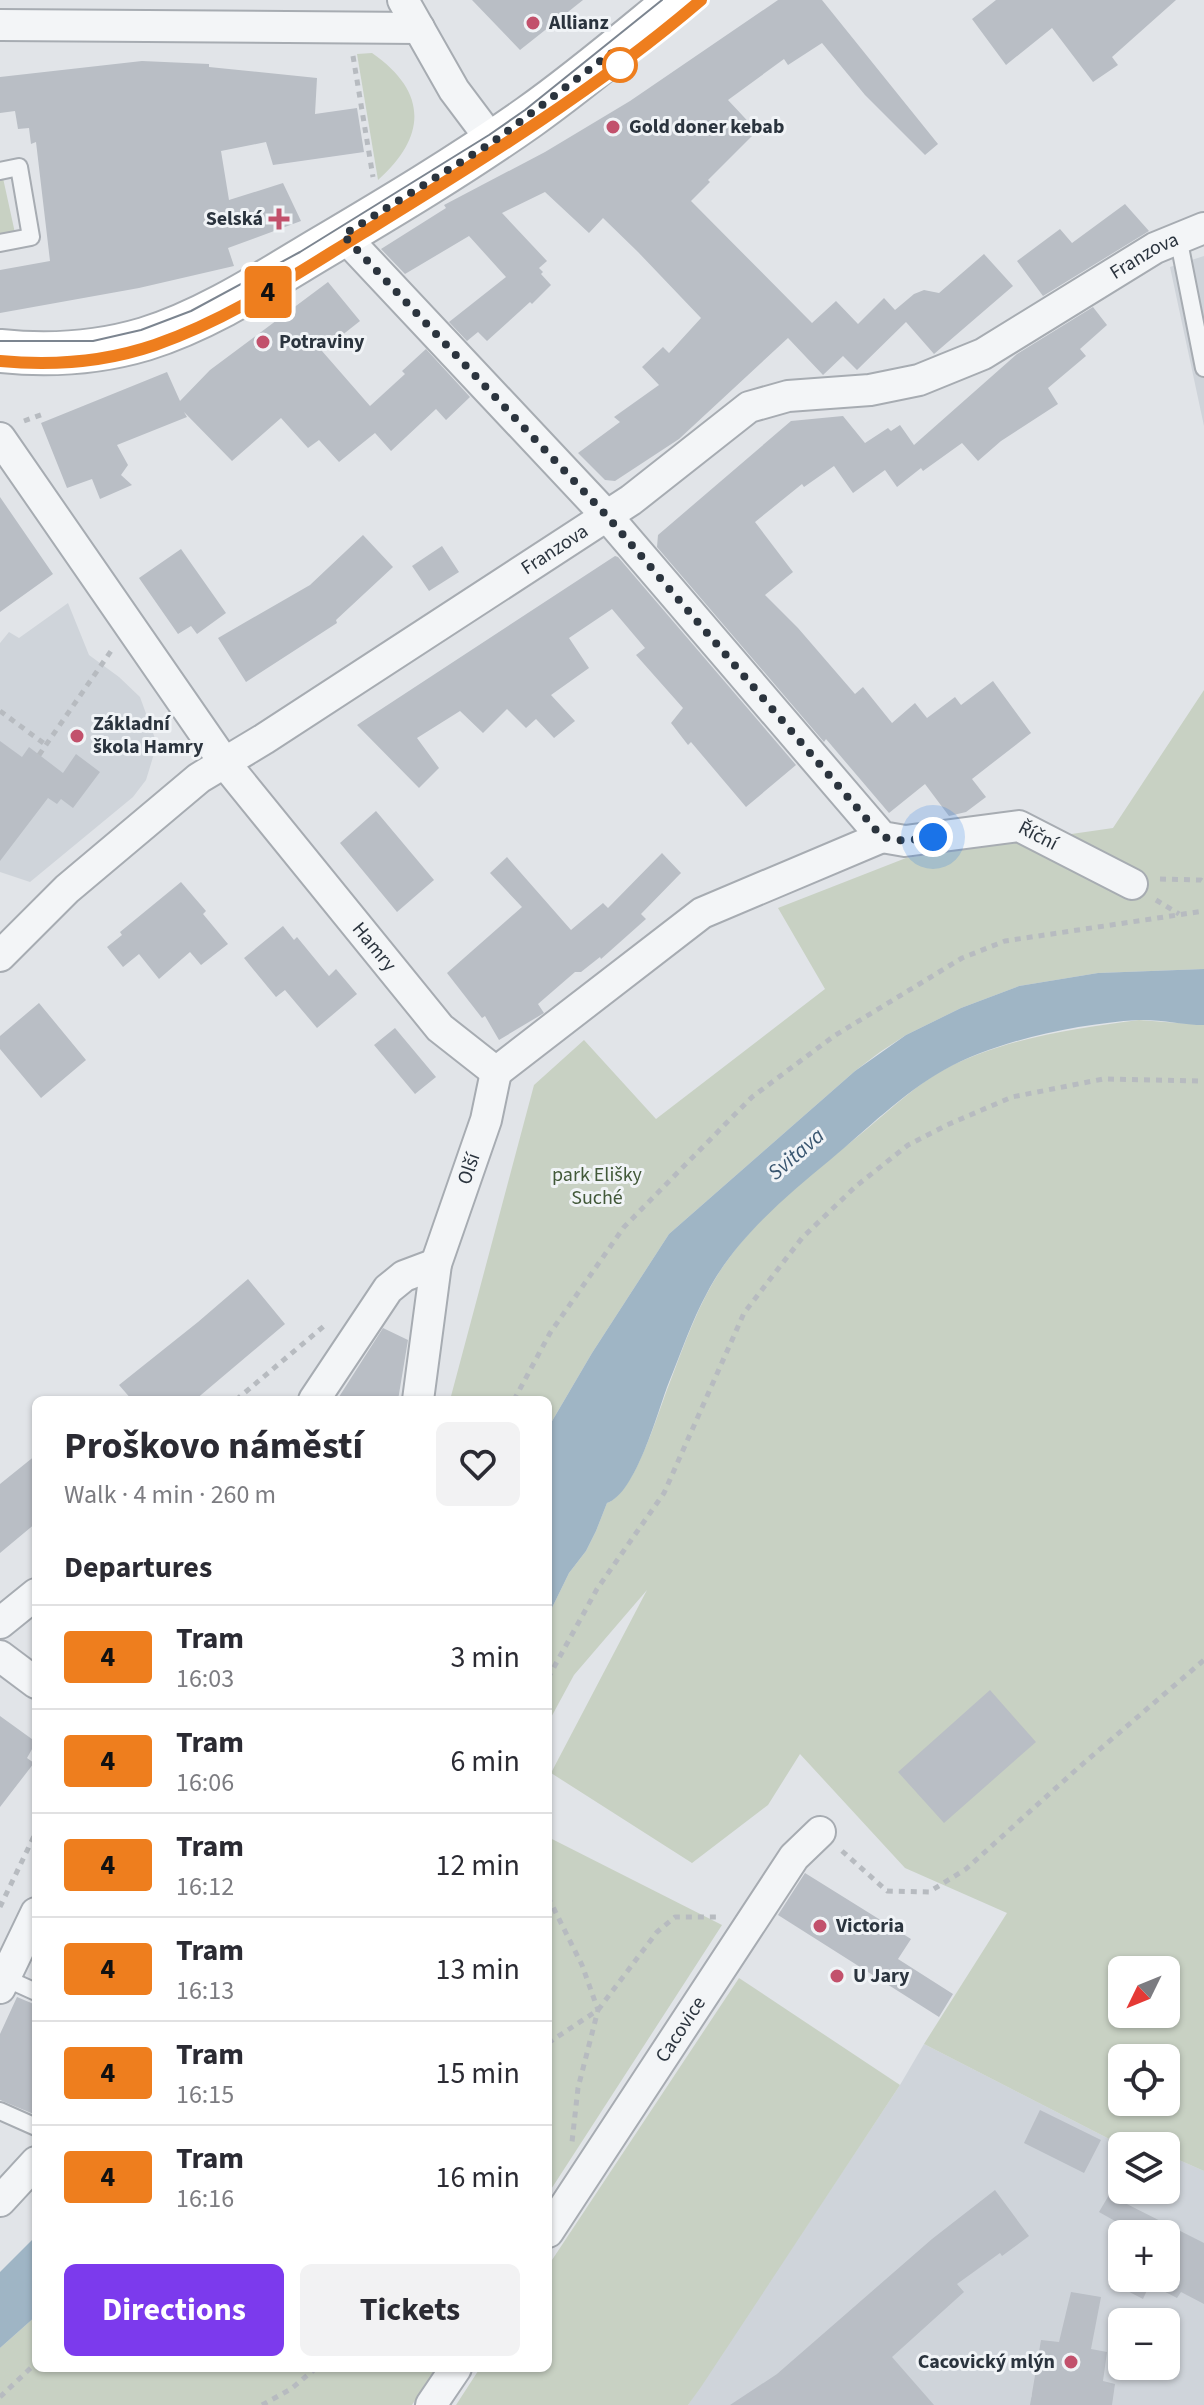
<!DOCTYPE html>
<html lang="en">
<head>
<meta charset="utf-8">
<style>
  body { margin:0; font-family:"Source Sans 3",sans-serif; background:#f2f2f3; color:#2b2b33; height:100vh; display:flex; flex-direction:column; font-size:30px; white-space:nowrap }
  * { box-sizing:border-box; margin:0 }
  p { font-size:26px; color:#7c7c81 }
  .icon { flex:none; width:44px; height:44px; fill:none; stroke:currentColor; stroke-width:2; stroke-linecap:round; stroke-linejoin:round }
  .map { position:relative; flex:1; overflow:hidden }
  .details { position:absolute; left:32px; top:1396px; width:520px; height:976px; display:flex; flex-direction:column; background:#fff; border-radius:12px; box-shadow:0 2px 6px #0004 }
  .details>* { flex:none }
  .badge { padding:0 16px; border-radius:6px; font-size:28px; line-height:52px }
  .needle { width:52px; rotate:227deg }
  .fabs { position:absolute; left:1108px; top:1956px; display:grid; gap:16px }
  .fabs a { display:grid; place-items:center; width:72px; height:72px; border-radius:12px; background:#fff; box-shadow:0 2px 6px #0004; font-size:40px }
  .you { position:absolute; width:40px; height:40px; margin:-20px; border:6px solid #fff; border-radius:50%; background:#1a73e8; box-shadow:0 0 0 12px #1a73e833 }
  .map>.badge { position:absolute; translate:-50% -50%; box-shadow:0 0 0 4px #fff }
  h2 { padding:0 32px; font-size:30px; line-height:72px }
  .round { display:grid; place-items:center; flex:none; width:84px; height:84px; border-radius:12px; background:#f2f2f3 }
  .overview { display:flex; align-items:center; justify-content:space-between; height:136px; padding:0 32px }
  h1 { font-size:38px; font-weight:700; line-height:60px }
  .action { display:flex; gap:16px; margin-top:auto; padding:16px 32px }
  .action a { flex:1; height:92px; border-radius:12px; background:#7c3aed; color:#fff; font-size:32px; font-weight:700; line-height:92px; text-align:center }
  .action a+a { background:#f2f2f3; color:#2b2b33 }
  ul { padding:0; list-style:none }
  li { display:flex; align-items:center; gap:24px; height:104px; padding:0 32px; border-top:2px solid #e1e1e2 }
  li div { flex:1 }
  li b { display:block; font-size:30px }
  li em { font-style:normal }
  li .badge { min-width:88px; font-weight:700; text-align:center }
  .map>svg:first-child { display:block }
  .built { fill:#cfd4da; fill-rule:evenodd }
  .green { fill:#c8d1c3; fill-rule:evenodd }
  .water { fill:#9fb5c5 }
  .building { fill:#b9bec5 }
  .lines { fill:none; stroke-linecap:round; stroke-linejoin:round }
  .service-casing { stroke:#a7acb2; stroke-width:20 }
  .minor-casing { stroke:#a7acb2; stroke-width:34 }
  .secondary-casing { stroke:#a7acb2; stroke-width:46 }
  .path { stroke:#b7bbc0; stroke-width:5; stroke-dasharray:6 6; stroke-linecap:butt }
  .service { stroke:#f3f5f7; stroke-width:16 }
  .minor { stroke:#f3f5f7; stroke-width:30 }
  .secondary { stroke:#fff; stroke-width:42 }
  .tram { stroke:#7c8590; stroke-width:2 }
  .line-casing { stroke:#fff; stroke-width:18 }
  .line { stroke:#ee7e1e; stroke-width:12 }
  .walk { stroke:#2b343e; stroke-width:8; stroke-dasharray:0 14.4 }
  .poi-dot { fill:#c2516c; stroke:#f0f3f6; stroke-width:3 }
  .stop-dot { fill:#fff; stroke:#ee7e1e; stroke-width:4 }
  .labels { text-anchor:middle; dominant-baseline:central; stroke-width:6; stroke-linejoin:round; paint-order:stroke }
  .poi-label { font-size:20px; font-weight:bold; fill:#2b343e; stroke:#f0f3f6; text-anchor:start }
  .street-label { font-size:20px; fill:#2b343e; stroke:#f0f3f6 }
  .park-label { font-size:20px; fill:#425939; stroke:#f0f3f6 }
  .water-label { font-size:22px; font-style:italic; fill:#38556f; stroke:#f0f3f6 }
</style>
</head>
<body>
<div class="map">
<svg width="1204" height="2405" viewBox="0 0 1204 2405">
  <rect width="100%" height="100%" fill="#e1e4e8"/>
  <!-- built -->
  <path class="built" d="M 1204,256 L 1204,426 L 1170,267 Z
    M 68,603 L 89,655 L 119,677 L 140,697 L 157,744 L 146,780 L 133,797 L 30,882 L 0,872 L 0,643 L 9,632 L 19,638 Z
    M 924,2044 L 1123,2146 L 1122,2190 L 1166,2190 L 1166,2166 L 1173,2169 L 1179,2160 L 1204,2171 L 1204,2405 L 1052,2405 L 1032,2394 L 1031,2397 L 1047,2405 L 688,2405 L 900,2085 ZM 1122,2234 L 1166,2234 L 1166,2278 L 1122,2278 ZM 1122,2322 L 1166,2322 L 1166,2366 L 1122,2366 Z"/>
  <!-- green -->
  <path class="green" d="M 372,53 C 428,92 427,136 378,180 L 357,54 Z
    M 3,178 L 15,233 L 0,236 L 0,179 Z
    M 1204,690 L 1204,969 L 1098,973 L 1019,986 L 961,1008 L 906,1035 L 880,1052 L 855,1071 L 669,1234 L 592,1353 L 548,1428 L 548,1400 L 450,1400 L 534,1085 L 584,1040 L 656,1119 L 825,989 L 778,908 L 906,858 L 1113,828 Z
    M 1139,1020 L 1204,1025 L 1204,2171 L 1179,2160 L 1173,2169 L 1166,2166 L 1166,2146 L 1123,2146 L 924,2044 L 1007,1913 L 905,1868 L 800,1754 L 768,1805 L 692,1863 L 551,1773 L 647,1590 L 574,1675 L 548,1723 L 548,1616 L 569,1573 L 586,1551 L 596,1531 L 607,1503 C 635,1494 659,1409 670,1382 C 684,1345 698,1305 720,1271 C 757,1214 816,1171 868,1128 C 892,1108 917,1084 945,1069 C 1005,1038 1073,1029 1139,1020 ZM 1122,1970 L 1166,1970 L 1166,2014 L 1122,2014 ZM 1122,2058 L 1166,2058 L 1166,2102 L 1122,2102 Z
    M 548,1837 L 722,1925 L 548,2194 Z
    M 739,1978 L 900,2085 L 701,2387 L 688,2405 L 456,2405 L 480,2368 L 548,2368 L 548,2266 Z
    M 36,2316 L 36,2368 L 436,2368 L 412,2405 L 0,2405 L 0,2348 Z"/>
  <!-- water -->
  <path class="water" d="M 1204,969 L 1204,1025 C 1182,1025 1160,1019 1138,1020 C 1077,1024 998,1040 944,1070 C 903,1093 866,1130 830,1160 C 784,1198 735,1239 707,1293 C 692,1320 681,1353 669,1382 C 658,1410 636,1494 607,1503 L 596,1531 L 586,1551 L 569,1573 L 548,1616 L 548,1428 L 592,1353 L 669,1234 L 855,1071 L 906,1035 L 961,1008 L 1019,986 L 1098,973 Z
    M 36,2236 L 36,2316 L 0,2348 L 0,2272 Z"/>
  <!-- building -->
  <path class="building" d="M 472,0 L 583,0 L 520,50 Z
    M 778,0 L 822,0 L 938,144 L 925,155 L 865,95 L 822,43 L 788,65 L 784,59 L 728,100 L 757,131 L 708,180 L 710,182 L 691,201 L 812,323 L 836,301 L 858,324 L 884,298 L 895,310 L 914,294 L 924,290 L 939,293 L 984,254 L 1013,286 L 934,354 L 906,322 L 857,370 L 843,356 L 823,375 L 788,338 L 679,439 L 615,481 L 605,480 L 578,453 L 620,422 L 614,417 L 659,385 L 642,367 L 663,347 L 669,353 L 701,318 L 638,252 L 603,218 L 589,233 L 545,192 L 502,213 L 547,261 L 539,268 L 543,272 L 541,274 L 551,285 L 532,304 L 530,302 L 487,341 L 478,332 L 467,341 L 449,322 L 506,277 L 469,236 L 405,274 L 381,249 L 446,208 L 444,205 L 545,152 L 630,101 Z
    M 996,0 L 1176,0 L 1112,57 L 1118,65 L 1093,82 L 1052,28 L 1006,65 L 972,19 Z
    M 142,61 L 209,64 L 209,67 L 317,78 L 315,114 L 357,108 L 364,152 L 273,165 L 266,142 L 221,151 L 229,200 L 283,183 L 301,221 L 228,248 L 234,266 L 139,288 L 0,313 L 0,270 L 50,261 L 36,142 L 31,144 L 29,128 L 18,129 L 15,111 L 0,113 L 0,77 Z
    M 1125,204 L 1149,231 L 1043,296 L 1017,261 L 1060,229 L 1072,243 Z
    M 328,282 L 360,321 L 322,351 L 370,406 L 405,374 L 402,371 L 426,349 L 470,397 L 446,420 L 436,409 L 391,451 L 375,433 L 339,462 L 319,440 L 308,448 L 281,418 L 232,461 L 184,412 L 187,417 L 117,445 L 128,465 L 121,475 L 132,485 L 100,499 L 92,479 L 67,488 L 41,423 L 167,372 L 180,401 L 210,370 Z
    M 1093,307 L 1107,325 L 1080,349 L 1086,356 L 1048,388 L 1058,404 L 1001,441 L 978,461 L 962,443 L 923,471 L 921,468 L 897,487 L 885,470 L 853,493 L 834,466 L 804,487 L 802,484 L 755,522 L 793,572 L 765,595 L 798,628 L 855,694 L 863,687 L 892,723 L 915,703 L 927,718 L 955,697 L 961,705 L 993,681 L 1031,733 L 972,779 L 986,797 L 966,812 L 949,816 L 925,784 L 889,813 L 826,739 L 824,742 L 657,547 L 658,535 L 791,421 L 843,416 L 865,443 L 888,428 L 891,431 L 900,425 L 914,445 L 1017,354 Z
    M 0,497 L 53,574 L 0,612 Z
    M 363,535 L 393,567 L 336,620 L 337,623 L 246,682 L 218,638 L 310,585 Z
    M 442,546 L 459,572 L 429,591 L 412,566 Z
    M 181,549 L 226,613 L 197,634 L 191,626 L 178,634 L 139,578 Z
    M 615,556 L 618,557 L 796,765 L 746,807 L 691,742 L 688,745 L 671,723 L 683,708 L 636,655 L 645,648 L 612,609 L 569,638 L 589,668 L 551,695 L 575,721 L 554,738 L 536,719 L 526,728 L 507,709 L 483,733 L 460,711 L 417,738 L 439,768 L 419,788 L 357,725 Z
    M 0,741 L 22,757 L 29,747 L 63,773 L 76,754 L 100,772 L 73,808 L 61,799 L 57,804 L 48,798 L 0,861 Z
    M 376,811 L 434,880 L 397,912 L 340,843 Z
    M 662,853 L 681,873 L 641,914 L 646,919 L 601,959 L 600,957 L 581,972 L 575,972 L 538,1004 L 544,1013 L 499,1040 L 485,1016 L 482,1018 L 447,973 L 522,907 L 490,873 L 507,857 L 571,930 L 603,903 L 608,908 Z
    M 181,882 L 206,911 L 203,914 L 228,944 L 201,965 L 190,952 L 159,979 L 139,954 L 123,967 L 107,947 L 122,935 L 120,932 Z
    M 283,926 L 294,940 L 297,937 L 329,976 L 336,969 L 357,994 L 317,1028 L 285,990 L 276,997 L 244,958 Z
    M 39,1003 L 86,1060 L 41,1098 L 0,1049 L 0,1036 Z
    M 395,1028 L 436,1077 L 415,1094 L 374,1045 Z
    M 248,1279 L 285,1324 L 195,1400 L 132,1400 L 119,1385 L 198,1322 Z
    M 383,1328 L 408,1340 L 398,1400 L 337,1400 Z
    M 36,1455 L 36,1523 L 0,1553 L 0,1484 Z
    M 990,1690 L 1036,1742 L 944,1823 L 898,1772 Z
    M 0,1716 L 36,1742 L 27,1758 L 34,1763 L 0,1807 Z
    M 805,1873 L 911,1939 L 898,1959 L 953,1994 L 939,2017 L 778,1915 Z
    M 17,1997 L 36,2005 L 36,2115 L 0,2100 L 0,2034 Z
    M 1040,2110 L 1101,2140 L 1084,2173 L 1024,2143 Z
    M 995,2190 L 1029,2236 L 1002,2256 L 1000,2253 L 957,2284 L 964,2292 L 892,2357 L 934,2405 L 730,2405 L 777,2374 L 932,2239 Z
    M 1109,2195 L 1204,2243 L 1204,2304 L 1181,2292 L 1177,2298 L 1150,2284 L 1143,2299 L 1108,2281 L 1122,2265 L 1122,2278 L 1166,2278 L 1166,2234 L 1138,2234 L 1099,2212 Z
    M 1071,2292 L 1101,2297 L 1091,2349 L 1107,2352 L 1103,2381 L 1115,2384 L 1112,2405 L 1030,2405 L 1041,2340 L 1059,2342 Z"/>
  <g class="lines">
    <!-- service casing -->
    <g class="service-casing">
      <path id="service" d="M 0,171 L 19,167 L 31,237 L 0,243
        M 1178,237 L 1204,368
        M 5,1978 L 36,1992
        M 0,2111 L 36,2127"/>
    </g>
    <!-- minor casing -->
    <g class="minor-casing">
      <g id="minor">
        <path d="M 403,0 L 454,90 L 493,142"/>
        <path d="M 0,25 L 419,28"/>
        <path id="s1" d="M 343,235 L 606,515 L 882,837 L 905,841 L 1019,826 L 1132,884"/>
        <path id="s2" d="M 0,438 L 224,762 L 440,1028 L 496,1072"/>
        <path id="s3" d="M 0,956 L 67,889 L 199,778 L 264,739 L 631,500 L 749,407 L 788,396 L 870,390 L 919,380 L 983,354 L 1155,248 L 1204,228"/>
        <path d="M 496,1072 L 702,913 L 882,837"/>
        <path d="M 314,1400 L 388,1289 L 404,1276 L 436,1264"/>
        <path id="s4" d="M 418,1400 L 436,1264 L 486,1120 L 496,1072"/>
        <path d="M 0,1623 L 36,1594"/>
        <path d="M 0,1656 L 36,1683"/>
        <path d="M 0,1988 L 36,1913"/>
        <path d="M 0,2201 L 36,2162"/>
        <path id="s5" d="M 548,2232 L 794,1857 L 820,1832"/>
        <path d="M 431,2405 L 456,2368"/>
      </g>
    </g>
    <!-- secondary casing -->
    <g class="secondary-casing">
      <path id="secondary" d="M 0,351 C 48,356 98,353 145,339 C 206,320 263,283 318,250 C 389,208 461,165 529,117 C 580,81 628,40 677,0"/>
    </g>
    <!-- path -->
    <path class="path" d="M 353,56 L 373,177
      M 24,421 L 46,413
      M 0,711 L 46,745
      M 39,755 L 111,651
      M 1160,879 L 1201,880 L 1204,882
      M 1156,900 L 1179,914
      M 236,1400 L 324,1326
      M 514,1400 L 550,1333 L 624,1227 L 752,1097 L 834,1036 L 962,958 L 1005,941 L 1204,911
      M 548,1678 L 597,1589 L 664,1493 L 744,1313 L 802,1238 L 855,1187 L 908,1145 L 947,1125 L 1012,1097 L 1103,1079 L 1204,1081
      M 842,1851 L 887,1891 L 929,1892 L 966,1869 L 1078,1768 L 1204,1660
      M 548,1897 L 582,1965 L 598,2010 L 578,2088 L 572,2142
      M 0,1907 L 36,1832
      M 548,2043 L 598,2010 L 657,1932 L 675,1917 L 718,1917
      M 0,2397 L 36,2363
      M 262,2405 L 291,2389 L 316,2368"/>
    <!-- service -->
    <use href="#service" class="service"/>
    <!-- minor -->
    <use href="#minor" class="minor"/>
    <!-- secondary -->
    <use href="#secondary" class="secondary"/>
    <!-- tram -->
    <path class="tram" d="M 0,341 L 93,341 L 141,330 L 191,311 L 300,252 L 489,135 L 525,110 L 662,0
      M 0,361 C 52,365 105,362 155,345 C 230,319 295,274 363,233 C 480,162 596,90 701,0"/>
  </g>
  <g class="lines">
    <!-- line casing -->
    <g class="line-casing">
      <path id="line" d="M 0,361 C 52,366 105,362 155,345 C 230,319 296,274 363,233 C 480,161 596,90 701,0"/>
    </g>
    <!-- line -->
    <use href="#line" class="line"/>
    <!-- walk -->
    <path class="walk" d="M 620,65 L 611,53 L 493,142 L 343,235 L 606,515 L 882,837 L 905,841 L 933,837"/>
  </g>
  <!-- markers -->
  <g class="poi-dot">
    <circle cx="533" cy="23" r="8"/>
    <circle cx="613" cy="127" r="8"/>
    <path d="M275 207h8v8h8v8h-8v8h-8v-8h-8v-8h8z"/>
    <circle cx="263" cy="342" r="8"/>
    <circle cx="77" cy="736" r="8"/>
    <circle cx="820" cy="1926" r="8"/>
    <circle cx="837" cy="1976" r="8"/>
    <circle cx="1071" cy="2362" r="8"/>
  </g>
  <circle class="stop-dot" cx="620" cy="65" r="16"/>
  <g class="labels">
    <!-- poi labels -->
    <g class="poi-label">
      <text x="549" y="23">Allianz</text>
      <text x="629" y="127">Gold doner kebab</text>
      <text x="263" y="219" text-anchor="end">Selská</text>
      <text x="279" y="342">Potraviny</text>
      <text x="93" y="724">Základní<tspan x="93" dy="23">škola Hamry</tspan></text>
      <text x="836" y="1926">Victoria</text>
      <text x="853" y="1976">U Jary</text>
      <text x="1055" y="2362" text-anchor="end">Cacovický mlýn</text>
    </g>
    <!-- street labels -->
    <g class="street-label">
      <text stroke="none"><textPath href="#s3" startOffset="1362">Franzova</textPath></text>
      <text stroke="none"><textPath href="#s3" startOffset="690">Franzova</textPath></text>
      <text stroke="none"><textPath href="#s1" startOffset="968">Říční</textPath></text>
      <text stroke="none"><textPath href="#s2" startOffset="632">Hamry</textPath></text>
      <text stroke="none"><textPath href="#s4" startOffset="238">Olší</textPath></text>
      <text stroke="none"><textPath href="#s5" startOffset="242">Cacovice</textPath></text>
    </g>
    <!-- park labels -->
    <g class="park-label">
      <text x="597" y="1175">park Elišky<tspan x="597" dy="23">Suché</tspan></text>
    </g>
    <!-- water labels -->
    <g class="water-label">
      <text transform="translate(796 1154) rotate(-41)">Svitava</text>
    </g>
  </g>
</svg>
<div class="fabs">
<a><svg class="needle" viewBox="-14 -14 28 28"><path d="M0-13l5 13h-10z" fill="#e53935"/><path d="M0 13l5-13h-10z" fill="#7c7c81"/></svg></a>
<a><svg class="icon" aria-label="locate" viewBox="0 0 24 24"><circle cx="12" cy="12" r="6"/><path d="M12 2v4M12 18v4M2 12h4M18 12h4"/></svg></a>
<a><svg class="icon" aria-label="layers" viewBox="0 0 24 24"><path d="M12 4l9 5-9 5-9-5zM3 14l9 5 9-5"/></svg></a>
<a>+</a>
<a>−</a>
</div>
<div class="you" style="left:933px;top:837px"></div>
<b class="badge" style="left:268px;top:292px;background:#ee7e1e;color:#111">4</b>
<section class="details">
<div class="overview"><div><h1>Proškovo náměstí</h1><p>Walk · 4 min · 260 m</p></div><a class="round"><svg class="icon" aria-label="heart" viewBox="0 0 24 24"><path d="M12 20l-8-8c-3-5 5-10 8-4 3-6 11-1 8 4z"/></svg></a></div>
<h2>Departures</h2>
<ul>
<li><span class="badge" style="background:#ee7e1e;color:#111">4</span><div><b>Tram</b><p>16:03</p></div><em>3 min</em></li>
<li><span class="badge" style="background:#ee7e1e;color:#111">4</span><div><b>Tram</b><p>16:06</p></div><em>6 min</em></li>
<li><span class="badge" style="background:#ee7e1e;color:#111">4</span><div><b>Tram</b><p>16:12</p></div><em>12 min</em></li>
<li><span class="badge" style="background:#ee7e1e;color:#111">4</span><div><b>Tram</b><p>16:13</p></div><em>13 min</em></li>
<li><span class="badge" style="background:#ee7e1e;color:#111">4</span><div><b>Tram</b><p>16:15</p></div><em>15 min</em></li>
<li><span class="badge" style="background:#ee7e1e;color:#111">4</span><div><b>Tram</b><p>16:16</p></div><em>16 min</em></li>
</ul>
<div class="action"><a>Directions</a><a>Tickets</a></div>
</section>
</div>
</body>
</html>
